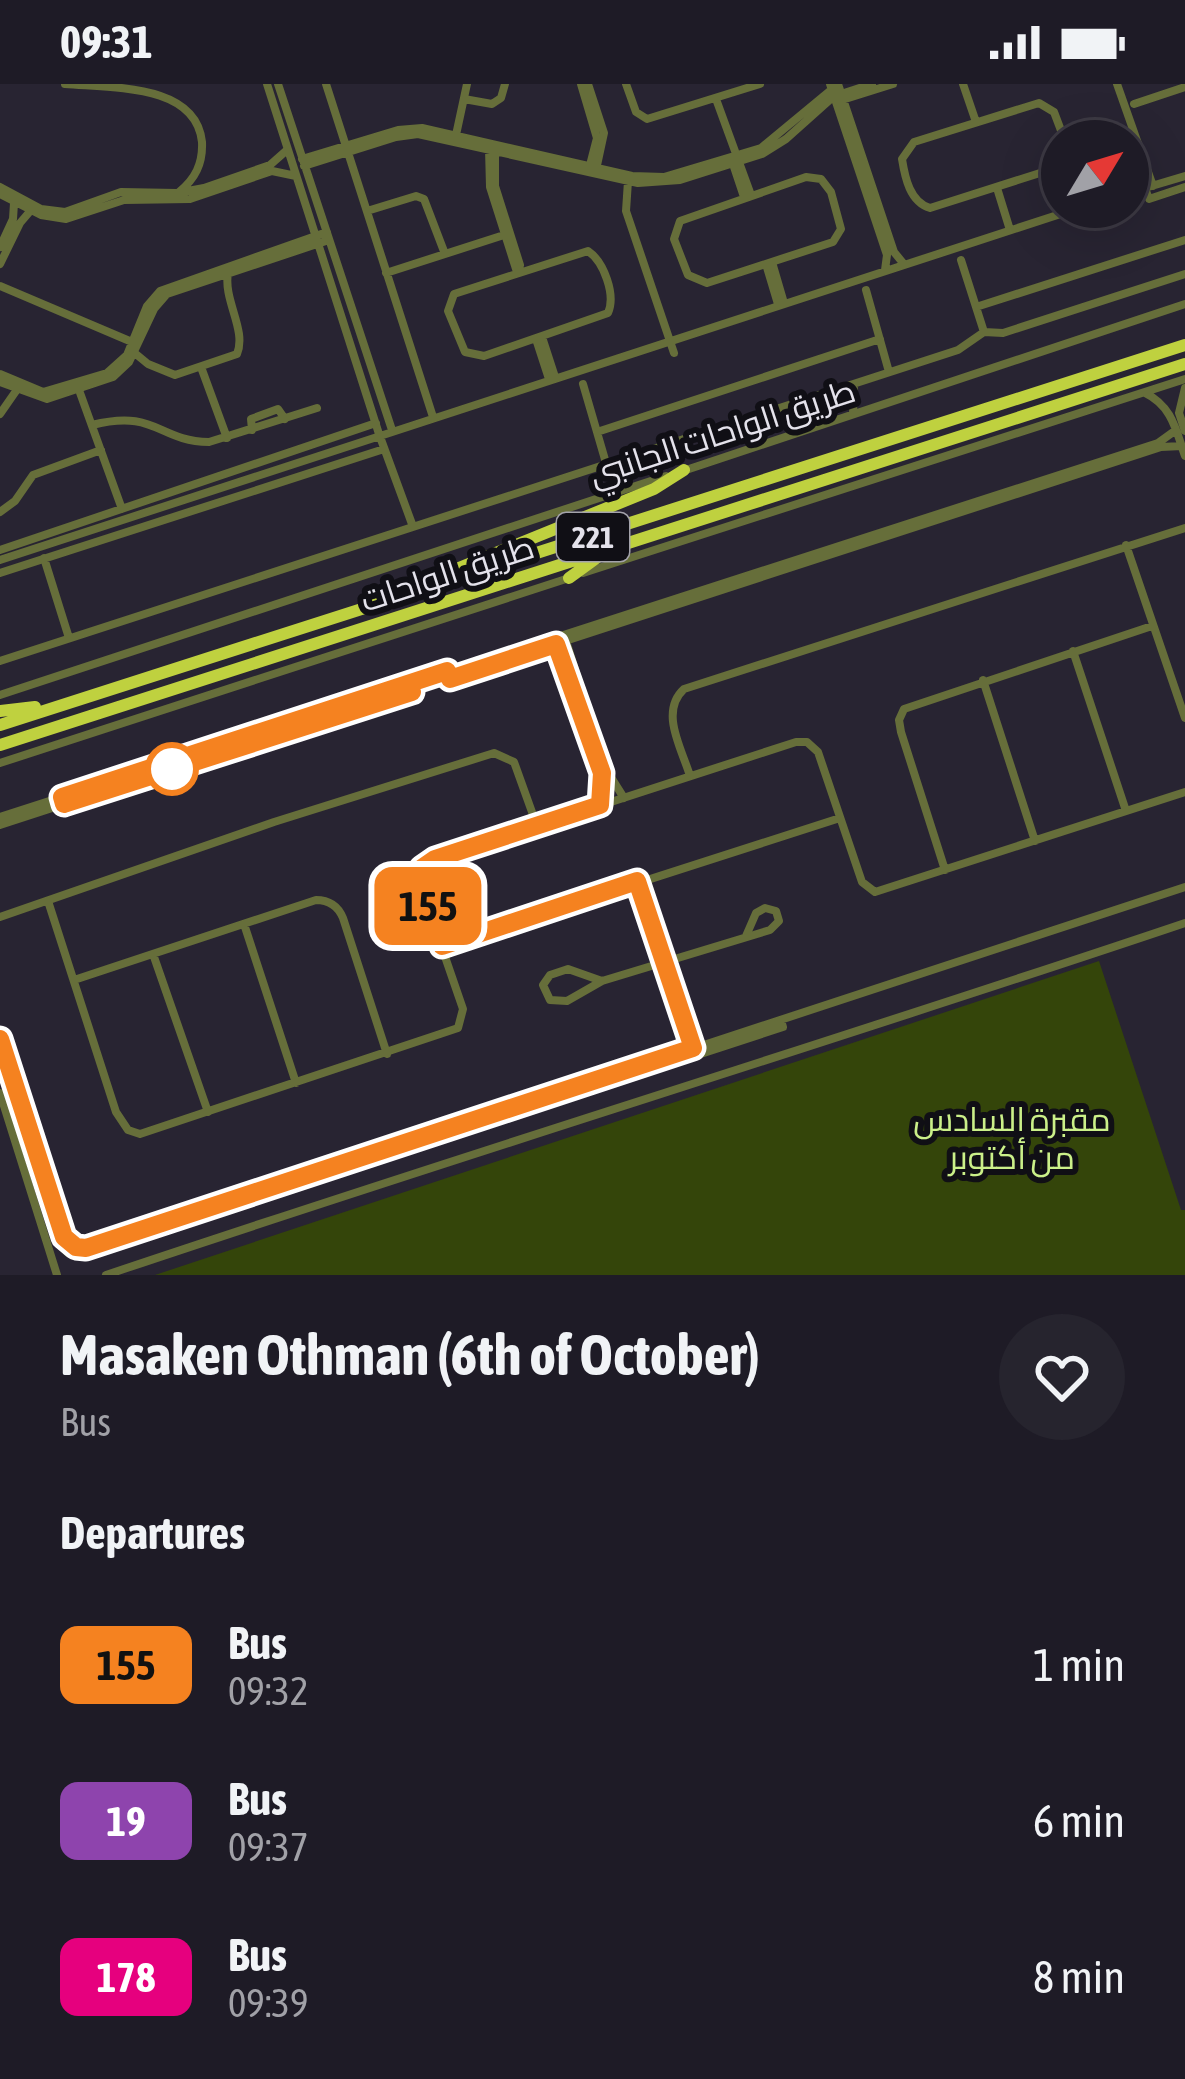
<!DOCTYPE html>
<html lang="en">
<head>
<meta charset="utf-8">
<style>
  body { margin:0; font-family:"Asap Condensed",Cairo,sans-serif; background:#26242e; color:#f1f3f6; height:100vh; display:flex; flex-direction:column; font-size:45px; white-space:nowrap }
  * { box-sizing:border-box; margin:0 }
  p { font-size:39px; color:#a1a1a7 }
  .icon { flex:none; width:66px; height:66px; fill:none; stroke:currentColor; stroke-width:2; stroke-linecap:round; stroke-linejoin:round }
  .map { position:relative; height:1191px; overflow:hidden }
  .drawer { display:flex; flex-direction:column; background:#1e1b26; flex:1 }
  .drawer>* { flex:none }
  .badge { padding:0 24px; border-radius:18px; font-size:42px; line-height:78px }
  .needle { width:78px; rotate:52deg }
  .controls { position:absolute; left:1041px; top:36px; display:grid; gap:24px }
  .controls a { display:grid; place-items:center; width:108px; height:108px; border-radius:50%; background:#1e1b26; box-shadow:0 12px 48px #0002,0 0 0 3px #3c3943; font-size:60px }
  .map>.badge { position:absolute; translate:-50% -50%; box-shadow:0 0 0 6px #fff }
  h2 { padding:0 60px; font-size:45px; line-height:108px }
  .round { display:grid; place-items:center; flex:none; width:126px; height:126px; border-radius:63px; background:#26242e }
  .headline { display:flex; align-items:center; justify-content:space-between; height:204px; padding:0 60px }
  h1 { font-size:57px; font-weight:700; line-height:90px }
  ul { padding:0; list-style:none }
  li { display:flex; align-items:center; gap:36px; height:156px; padding:0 60px }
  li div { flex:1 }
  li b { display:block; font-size:45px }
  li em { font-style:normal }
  li .badge { min-width:132px; font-weight:700; text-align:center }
  .status { display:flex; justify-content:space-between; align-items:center; height:84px; padding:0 60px; background:#1e1b26; direction:ltr }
  .status svg { height:33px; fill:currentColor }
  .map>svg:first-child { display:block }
  .green { fill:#34450a }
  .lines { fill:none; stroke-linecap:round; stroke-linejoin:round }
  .minor { stroke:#666e3a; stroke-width:8 }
  .highway { stroke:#bfd13f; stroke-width:12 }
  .line-casing { stroke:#fff; stroke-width:27 }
  .line { stroke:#f58220; stroke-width:18 }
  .stop-dot { fill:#fff; stroke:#f58220; stroke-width:6 }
  .labels { text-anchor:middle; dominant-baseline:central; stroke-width:12; stroke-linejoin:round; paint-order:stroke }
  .shield { fill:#100f15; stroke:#a4a3ab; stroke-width:3 }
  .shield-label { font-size:30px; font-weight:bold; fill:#e4e2eb }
  .street-label { font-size:33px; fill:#e4e2eb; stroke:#100f15 }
  .park-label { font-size:33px; fill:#cbf089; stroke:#100f15 }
</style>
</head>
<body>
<div class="status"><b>09:31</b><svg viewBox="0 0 49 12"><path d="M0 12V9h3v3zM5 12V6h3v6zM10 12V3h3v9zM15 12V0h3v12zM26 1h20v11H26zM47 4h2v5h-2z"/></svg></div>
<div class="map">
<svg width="1185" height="1191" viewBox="0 0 1185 1191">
  <rect width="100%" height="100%" fill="#282432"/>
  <!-- green -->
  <path class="green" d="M 1099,877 L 1181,1126 L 1185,1126 L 1185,1191 L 155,1191 Z"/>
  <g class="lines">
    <!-- minor -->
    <path class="minor" d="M 65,0 C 114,4 196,0 202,58 C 203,80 195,95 179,108
      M 267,0 L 379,350 L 412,440
      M 278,0 L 392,346
      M 326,0 L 433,333
      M 581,0 L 597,54 L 589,85
      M 588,0 L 604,49 L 596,86
      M 626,0 L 636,28 L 647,35 L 760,0
      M 830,0 L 887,171 L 885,186
      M 838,0 L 894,168 L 903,179
      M 963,0 L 976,38
      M 1117,0 L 1153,102
      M 841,10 L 872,0
      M 464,15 L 492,20 L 501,14 L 505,0
      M 716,15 L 751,111
      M 842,16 L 893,0
      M 1134,20 L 1185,3
      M 456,51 L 467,0
      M 489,65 L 490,103 L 517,188
      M 495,66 L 495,102 L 520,181
      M 302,75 L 398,46 L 422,44 L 632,92 L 664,93 L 761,64 L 831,6
      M 733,80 L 744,113
      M 304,82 L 396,53 L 418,50 L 638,99 L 680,96 L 762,70 L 786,55 L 833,13
      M 1062,82 L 930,124 C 910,118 905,94 902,75 L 914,58 L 1039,19 L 1054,28 L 1065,57
      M 806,93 L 821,95 L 831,108 L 841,145 L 833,158 L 707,199 L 688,191 L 674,155 L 680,137 Z
      M 628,97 L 626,127 L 674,269
      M 0,103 L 41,125 L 65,128 L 121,108 L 177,109 L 204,104 L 270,81 L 287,66
      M 997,104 L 1010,146
      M 1145,104 L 1149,115 L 1185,103
      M 1128,109 L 1185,92
      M 0,110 L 41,131 L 66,135 L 124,116 L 190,115 L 272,87 L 296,92
      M 367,127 L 416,112 L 424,115 L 445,170
      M 0,163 L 13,135 L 14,119
      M 588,167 C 604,178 616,211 608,229 L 484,272 L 465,268 L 448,227 L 454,210 Z
      M 961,176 L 984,248
      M 772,178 L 784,219
      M 0,180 L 20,139 L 32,125
      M 766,180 L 778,220
      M 386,189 L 504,151
      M 0,202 L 132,258
      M 866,206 L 889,288
      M 976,223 L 1185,156
      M 542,253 L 555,293
      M 536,255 L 549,295
      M 131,266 L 148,280 L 175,291 L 237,270 C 247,246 223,216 228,189
      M 201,283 L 227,354
      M 0,290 L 43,308 L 107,289 L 127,271 L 147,222 L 160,207 L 327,148
      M 0,298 L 47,315 L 113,293 L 129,278 L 154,225 L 167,210 L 329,156
      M 583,300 L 606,379
      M 1185,304 L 1179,329 L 1185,347
      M 79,306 L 122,425
      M 1145,309 C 1172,322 1176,346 1185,372
      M 0,330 L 16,307
      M 853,330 L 854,300
      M 92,341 C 157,325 157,357 209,358 L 317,324
      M 252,346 L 251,335 L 278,325 L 285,335
      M 597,348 L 880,255
      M 680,388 L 1185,220
      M 0,428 L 15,417 L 33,391 L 101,366
      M 1126,461 L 1185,634
      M 0,466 L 376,339
      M 44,474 L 69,554
      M 0,476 L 1082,123
      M 0,489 L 384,365
      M 583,489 L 1185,295
      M 566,557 L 607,687 L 624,714
      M 556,560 L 602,689 L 600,721
      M 1073,567 L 1126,727
      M 0,577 L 958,266 L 984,248 L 1003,249 L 1185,190
      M 983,596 L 1035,757
      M 0,611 L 666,392
      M 0,679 L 569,494
      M 690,692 C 682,665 659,628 684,605 L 1185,444
      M 0,733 L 1158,359 L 1176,346
      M 0,741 L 1161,363 L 1182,362
      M 945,786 L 901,648 L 899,636 L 904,625 L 1152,542
      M 637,797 L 693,964
      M 48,817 L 116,1028 L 128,1046 L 140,1050 L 458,944 L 463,925 L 420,800 L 422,784 L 435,775 L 796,658 L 807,658 L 818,668 L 862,798 L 875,808 L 1185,708
      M 0,833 L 274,738 L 494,669 L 514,678 L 537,742
      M 244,840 L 296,999
      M 442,862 L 840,734
      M 153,870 L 208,1028
      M 74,896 L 316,816 C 329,816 338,822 343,834 L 387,970
      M 602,897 L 567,917 L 550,916 L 543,901 L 550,891 L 568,885 L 602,897 L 770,846 L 779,837 L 776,827 L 765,824 L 756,829 L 746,852
      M 0,955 L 63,1153 L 76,1163 L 86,1164 L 1185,803
      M 0,983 L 56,1157 L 68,1169 L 81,1172 L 783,943 L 781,936
      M 0,1009 L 57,1191
      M 106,1191 C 465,1070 826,960 1185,839"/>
    <!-- highway -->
    <path class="highway" d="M 569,494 L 602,470
      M 436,501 L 454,486 L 654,405 L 684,386
      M 0,627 L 35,623
      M 0,641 L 1185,261
      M 0,661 L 1185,280"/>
  </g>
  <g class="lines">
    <!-- line casing -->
    <g class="line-casing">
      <path id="line" d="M 0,955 L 64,1153 L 76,1163 L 86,1164 L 693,964 L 637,797 L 442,862 L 420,800 L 422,784 L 435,775 L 600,721 L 602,689 L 556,560 L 450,595 L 447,587 L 62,713 L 64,720 L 412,608"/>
    </g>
    <!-- line -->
    <use href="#line" class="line"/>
  </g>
  <!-- markers -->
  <circle class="stop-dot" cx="172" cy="685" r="24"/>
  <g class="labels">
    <!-- shield labels -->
    <rect class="shield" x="557" y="429" width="72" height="48" rx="9"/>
    <g class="shield-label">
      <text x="593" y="453">221</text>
    </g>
    <!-- street labels -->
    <g class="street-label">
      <text transform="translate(722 348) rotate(-18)">طريق الواحات الجانبي</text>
      <text transform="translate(447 489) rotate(-18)">طريق الواحات</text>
    </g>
    <!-- park labels -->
    <g class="park-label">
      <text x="1012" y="1035">مقبرة السادس<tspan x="1012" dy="38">من أكتوبر</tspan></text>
    </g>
  </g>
</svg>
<div class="controls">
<a><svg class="needle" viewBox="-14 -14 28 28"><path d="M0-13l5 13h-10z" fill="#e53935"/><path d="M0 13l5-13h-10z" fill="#a1a1a7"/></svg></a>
</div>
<b class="badge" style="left:428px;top:822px;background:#f58220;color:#111">155</b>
</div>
<section class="drawer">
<div class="headline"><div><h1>Masaken Othman (6th of October)</h1><p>Bus</p></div><a class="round"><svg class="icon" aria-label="heart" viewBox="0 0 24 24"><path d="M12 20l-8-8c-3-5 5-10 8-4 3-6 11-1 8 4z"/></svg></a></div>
<h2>Departures</h2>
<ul>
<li><span class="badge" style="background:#f58220;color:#111">155</span><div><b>Bus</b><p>09:32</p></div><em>1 min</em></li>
<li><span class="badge" style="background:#8e44ad;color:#fff">19</span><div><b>Bus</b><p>09:37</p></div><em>6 min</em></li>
<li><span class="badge" style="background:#e6007e;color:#fff">178</span><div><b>Bus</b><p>09:39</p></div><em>8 min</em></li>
</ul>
</section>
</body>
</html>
